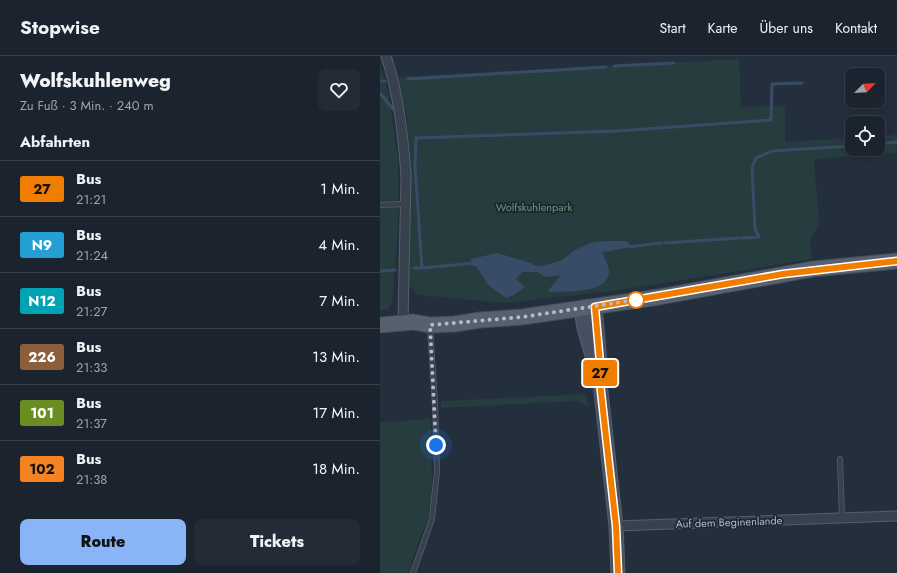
<!DOCTYPE html>
<html lang="de">
<head>
<meta charset="utf-8">
<style>
  body { margin:0; font-family:Jost,sans-serif; background:#242b36; color:#f1f3f6; height:100vh; display:flex; flex-direction:column; font-size:15px; white-space:nowrap }
  * { box-sizing:border-box; margin:0 }
  p { font-size:13px; color:#a0a4aa }
  .icon { flex:none; width:22px; height:22px; fill:none; stroke:currentColor; stroke-width:2; stroke-linecap:round; stroke-linejoin:round }
  .map { position:relative; flex:1; overflow:hidden }
  .details { display:flex; flex-direction:column; background:#1b232e; width:380px }
  .details>* { flex:none }
  .badge { padding:0 8px; border-radius:3px; font-size:14px; line-height:26px }
  .needle { width:26px; rotate:65deg }
  .tools { position:absolute; left:465px; top:12px; display:grid; gap:8px }
  .tools a { display:grid; place-items:center; width:40px; height:40px; border-radius:8px; background:#1b232e; box-shadow:0 2px 10px #0003,0 0 0 1px #39404a; font-size:20px }
  .you { position:absolute; width:20px; height:20px; margin:-10px; border:3px solid #fff; border-radius:50%; background:#1a73e8; box-shadow:0 0 0 6px #1a73e833 }
  .map>.badge { position:absolute; translate:-50% -50%; box-shadow:0 0 0 2px #fff }
  h2 { padding:0 20px; font-size:15px; line-height:36px }
  .round { display:grid; place-items:center; flex:none; width:42px; height:42px; border-radius:8px; background:#242b36 }
  .overview { display:flex; align-items:center; justify-content:space-between; height:68px; padding:0 20px }
  h1 { font-size:19px; font-weight:800; line-height:30px }
  .primary-button { display:flex; gap:8px; margin-top:auto; padding:8px 20px }
  .primary-button a { flex:1; height:46px; border-radius:8px; background:#8ab4f8; color:#111; font-size:16px; font-weight:800; line-height:46px; text-align:center }
  .primary-button a+a { background:#242b36; color:#f1f3f6 }
  ul { padding:0; list-style:none }
  li { display:flex; align-items:center; gap:12px; height:56px; padding:0 20px; border-top:1px solid #39404a }
  li div { flex:1 }
  li b { display:block; font-size:15px }
  li em { font-style:normal }
  li .badge { min-width:44px; font-weight:700; text-align:center }
  header { display:flex; align-items:center; gap:24px; box-sizing:border-box; height:56px; padding:0 20px; background:#1b232e; border-bottom:1px solid #39404a }
  header strong { font-size:19px }
  nav { display:flex; gap:22px; margin-inline-start:auto; font-size:14px }
  main { display:flex; flex:1; min-height:0 }
  .map>svg:first-child { display:block }
  .green { fill:#263c3f }
  .water { fill:#394c67 }
  .lines { fill:none; stroke-linecap:round; stroke-linejoin:round }
  .stream { stroke:#394c67; stroke-width:3 }
  .lane-casing { stroke:#565f6c; stroke-width:6 }
  .street-casing { stroke:#565f6c; stroke-width:11 }
  .secondary-casing { stroke:#565f6c; stroke-width:15 }
  .primary-casing { stroke:#414a57; stroke-width:17 }
  .lane { stroke:#38414e; stroke-width:4.5 }
  .street { stroke:#38414e; stroke-width:9 }
  .secondary { stroke:#465061; stroke-width:13 }
  .primary { stroke:#56606e; stroke-width:15 }
  .line-casing { stroke:#fff; stroke-width:9 }
  .line { stroke:#ef7d00; stroke-width:6 }
  .walk { stroke:#b4bcc9; stroke-width:4; stroke-dasharray:0 7.2 }
  .stop-dot { fill:#fff; stroke:#ef7d00; stroke-width:2 }
  .labels { text-anchor:middle; dominant-baseline:central; stroke-width:3.5; stroke-linejoin:round; paint-order:stroke }
  .park-label { font-size:11px; fill:#6b9a76; stroke:#1d2633 }
  .street-label { font-size:11px; fill:#b4bcc9; stroke:#1d2633 }
</style>
</head>
<body>
<header>
<strong>Stopwise</strong>
<nav><a>Start</a><a>Karte</a><a>Über uns</a><a>Kontakt</a></nav>
</header>
<main>
<section class="details">
<div class="overview"><div><h1>Wolfskuhlenweg</h1><p>Zu Fuß · 3 Min. · 240 m</p></div><a class="round"><svg class="icon" aria-label="heart" viewBox="0 0 24 24"><path d="M12 20l-8-8c-3-5 5-10 8-4 3-6 11-1 8 4z"/></svg></a></div>
<h2>Abfahrten</h2>
<ul>
<li><span class="badge" style="background:#ef7d00;color:#111">27</span><div><b>Bus</b><p>21:21</p></div><em>1 Min.</em></li>
<li><span class="badge" style="background:#249fd3;color:#fff">N9</span><div><b>Bus</b><p>21:24</p></div><em>4 Min.</em></li>
<li><span class="badge" style="background:#00a3b4;color:#fff">N12</span><div><b>Bus</b><p>21:27</p></div><em>7 Min.</em></li>
<li><span class="badge" style="background:#8b5e3c;color:#fff">226</span><div><b>Bus</b><p>21:33</p></div><em>13 Min.</em></li>
<li><span class="badge" style="background:#6b8e23;color:#fff">101</span><div><b>Bus</b><p>21:37</p></div><em>17 Min.</em></li>
<li><span class="badge" style="background:#f58220;color:#111">102</span><div><b>Bus</b><p>21:38</p></div><em>18 Min.</em></li>
</ul>
<div class="primary-button"><a>Route</a><a>Tickets</a></div>
</section>
<div class="map">
<svg width="517" height="517" viewBox="0 0 517 517">
  <rect width="100%" height="100%" fill="#242f3e"/>
  <!-- green -->
  <path class="green" d="M 359,3 L 361,51 L 405,50 L 405,86 L 472,82 L 472,93 L 498,93 L 498,80 L 517,79 L 517,97 L 434,103 L 439,168 L 430,184 L 432,203 L 240,234 L 126,247 L 38,239 L 27,227 L 31,119 L 27,61 L 17,21 Z
    M 0,7 L 9,40 L 18,104 L 18,172 L 12,247 L 8,253 L 0,255 Z
    M 206,338 L 208,351 L 197,345 L 61,352 L 61,345 Z
    M 51,363 L 52,438 L 48,464 L 38,486 L 29,517 L 0,517 L 0,366 Z"/>
  <!-- water -->
  <path class="water" d="M 225,185 L 246,185 L 252,191 L 223,196 C 224,203 229,208 229,217 C 226,238 188,235 171,236 L 168,235 L 181,219 L 166,221 L 157,216 L 142,216 L 136,223 L 145,231 L 134,239 L 126,242 L 108,229 L 97,211 L 92,209 L 91,203 L 117,197 L 151,207 L 157,212 L 182,204 L 195,194 L 211,187 Z"/>
  <g class="lines">
    <!-- stream -->
    <path class="stream" d="M 234,10 L 294,7
      M 28,23 L 226,11
      M 0,25 L 5,25
      M 0,37 L 13,53
      M 498,88 L 517,86
      M 362,182 L 379,181 L 375,173 L 372,112 L 376,102 L 392,95 L 472,90
      M 285,187 L 359,182
      M 249,191 L 281,187
      M 95,207 L 42,212 L 35,109 L 36,82 L 237,75 L 391,64 L 392,28 L 422,27
      M 152,211 L 165,212
      M 34,212 L 42,212
      M 0,215 L 15,214"/>
    <!-- lane casing -->
    <g class="lane-casing">
      <path id="lane" d="M 0,149 L 25,148
        M 460,403 L 462,461
        M 33,517 L 52,463 L 57,415 L 55,348 L 50,271"/>
    </g>
    <!-- street casing -->
    <g class="street-casing">
      <path id="street" d="M 6,0 C 19,39 23,79 26,120 L 23,267
        M 236,470 L 517,460"/>
    </g>
    <!-- secondary casing -->
    <g class="secondary-casing">
      <path id="secondary" d="M 215,251 L 220,307 L 220,327 L 236,470 L 238,517
        M 201,253 L 204,272 L 215,310"/>
    </g>
    <!-- primary casing -->
    <g class="primary-casing">
      <path id="primary" d="M 0,269 L 33,266 L 50,269 L 75,268 L 100,264 L 142,261 L 279,241 L 433,213 L 517,205"/>
    </g>
    <!-- lane -->
    <use href="#lane" class="lane"/>
    <!-- street -->
    <use href="#street" class="street"/>
    <!-- secondary -->
    <use href="#secondary" class="secondary"/>
    <!-- primary -->
    <use href="#primary" class="primary"/>
  </g>
  <g class="lines">
    <!-- line casing -->
    <g class="line-casing">
      <path id="line" d="M 238,517 L 236,470 L 220,327 L 220,307 L 215,251 L 403,218 L 517,205"/>
    </g>
    <!-- line -->
    <use href="#line" class="line"/>
    <!-- walk -->
    <path class="walk" d="M 56,389 L 50,269 L 142,261 L 256,244"/>
  </g>
  <!-- markers -->
  <circle class="stop-dot" cx="256" cy="244" r="8"/>
  <g class="labels">
    <!-- park labels -->
    <g class="park-label">
      <text x="154" y="151">Wolfskuhlenpark</text>
    </g>
    <!-- street labels -->
    <g class="street-label">
      <text transform="translate(349 466) rotate(-2)">Auf dem Beginenlande</text>
    </g>
  </g>
</svg>
<div class="tools">
<a><svg class="needle" viewBox="-14 -14 28 28"><path d="M0-13l5 13h-10z" fill="#e53935"/><path d="M0 13l5-13h-10z" fill="#a0a4aa"/></svg></a>
<a><svg class="icon" aria-label="locate" viewBox="0 0 24 24"><circle cx="12" cy="12" r="6"/><path d="M12 2v4M12 18v4M2 12h4M18 12h4"/></svg></a>
</div>
<div class="you" style="left:56px;top:389px"></div>
<b class="badge" style="left:220px;top:317px;background:#ef7d00;color:#111">27</b>
</div>
</main>
</body>
</html>
